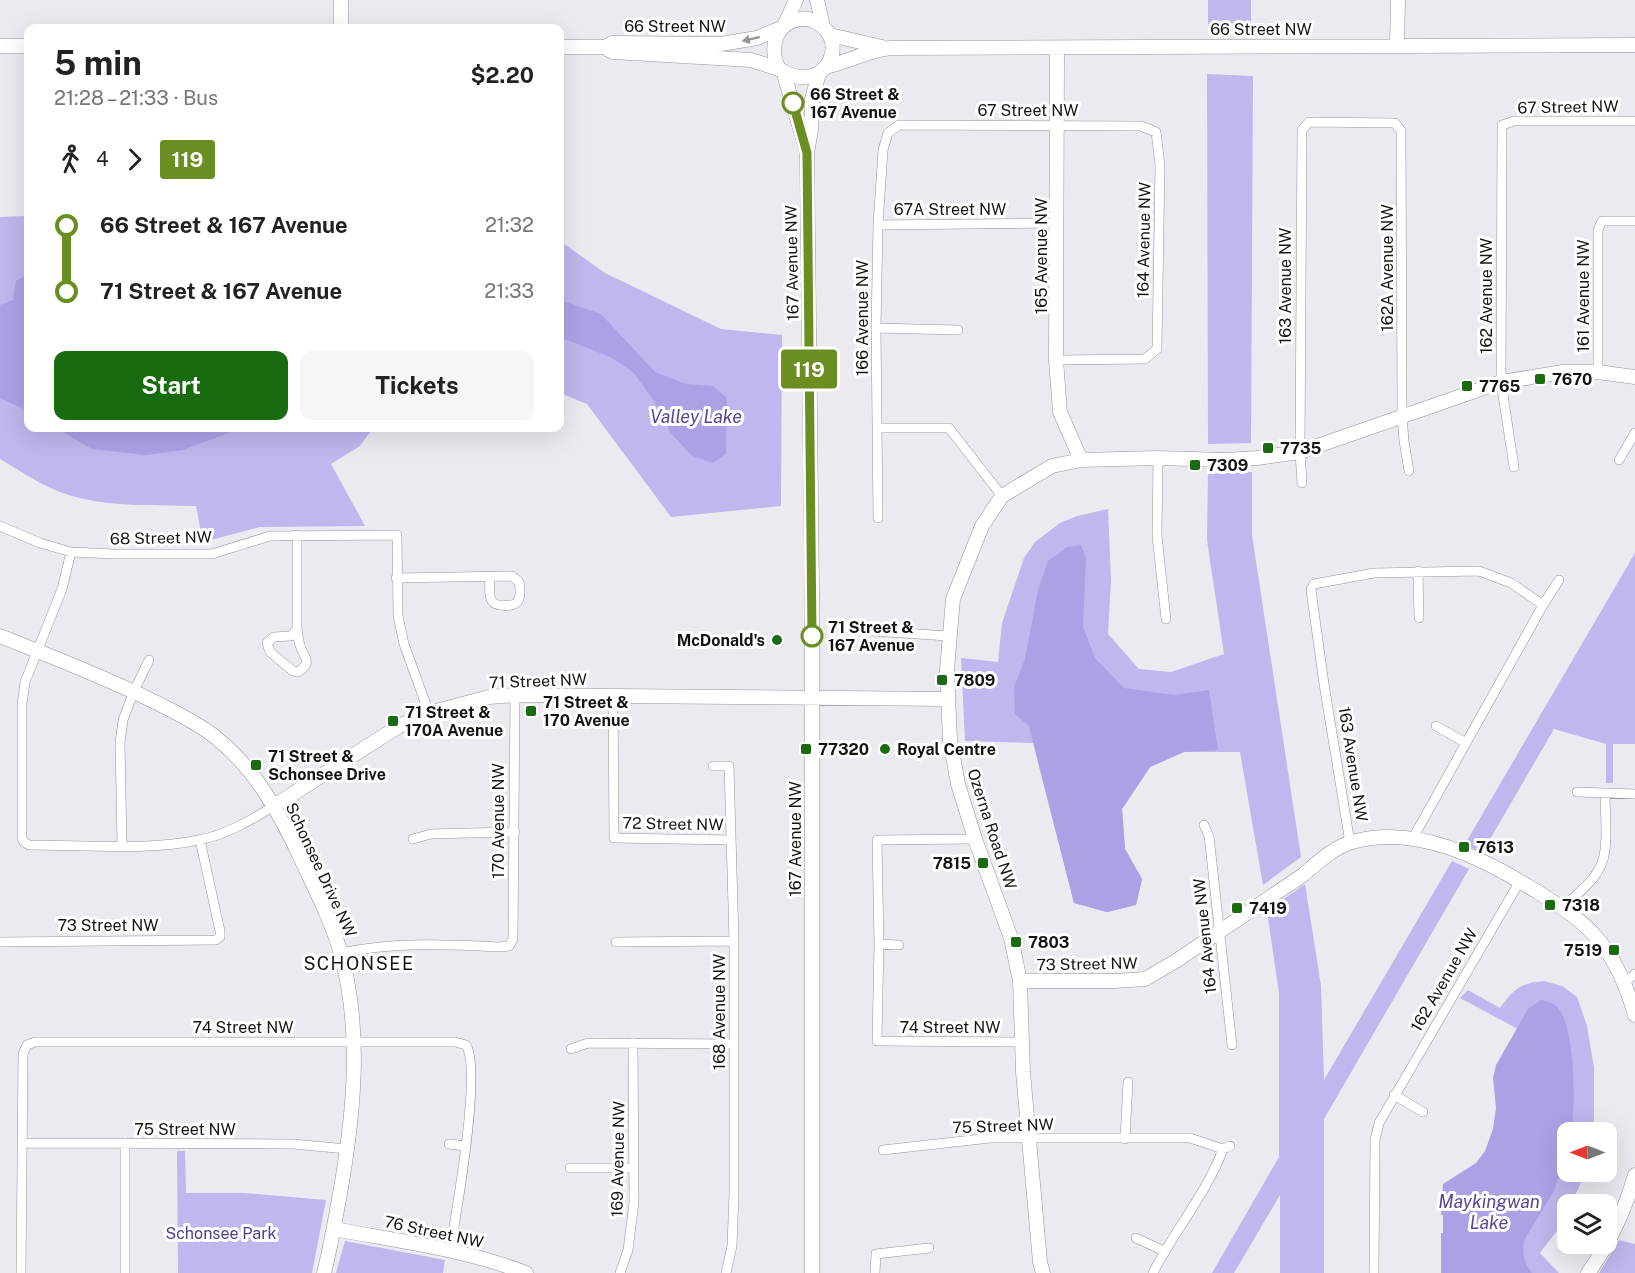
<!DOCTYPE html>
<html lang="en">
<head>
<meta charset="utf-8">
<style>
  body { margin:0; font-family:"Public Sans",sans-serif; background:#f6f6f6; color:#222; height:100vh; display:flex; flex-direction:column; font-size:22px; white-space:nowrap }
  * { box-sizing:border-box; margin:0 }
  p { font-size:20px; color:#767676 }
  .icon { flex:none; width:33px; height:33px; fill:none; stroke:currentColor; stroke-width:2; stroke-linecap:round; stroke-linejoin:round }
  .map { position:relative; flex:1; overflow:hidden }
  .details { position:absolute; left:24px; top:24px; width:540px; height:408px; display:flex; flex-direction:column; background:#fff; border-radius:12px; box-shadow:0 6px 24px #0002 }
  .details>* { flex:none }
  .badge { padding:0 12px; border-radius:4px; font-size:21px; line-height:39px }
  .needle { width:39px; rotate:270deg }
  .controls { position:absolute; left:1557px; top:1122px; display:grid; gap:12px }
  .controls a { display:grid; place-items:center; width:60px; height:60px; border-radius:12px; background:#fff; box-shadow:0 6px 24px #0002; font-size:30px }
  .map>.badge { position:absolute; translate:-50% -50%; box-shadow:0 0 0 3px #fff }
  .legs { display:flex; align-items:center; gap:9px; height:66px; padding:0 30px; font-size:20px }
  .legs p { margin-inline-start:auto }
  .overview { display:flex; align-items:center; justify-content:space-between; height:102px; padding:0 30px }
  h1 { font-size:33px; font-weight:700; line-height:45px }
  .action { display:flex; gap:12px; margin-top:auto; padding:12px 30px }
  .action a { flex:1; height:69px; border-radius:12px; background:#196b0f; color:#fff; font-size:24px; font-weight:700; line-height:69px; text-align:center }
  .action a+a { background:#f6f6f6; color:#222 }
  ul { padding:0 30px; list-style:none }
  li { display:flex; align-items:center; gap:21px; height:66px; font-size:22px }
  li i { display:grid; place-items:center; width:9px; height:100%; margin:0 8px; background:currentColor }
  li i::after { content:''; width:15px; height:15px; margin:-8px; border:4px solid; border-radius:50%; background:#fff }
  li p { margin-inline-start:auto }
  li:first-child i { background:linear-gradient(#0000 50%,currentColor 0) }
  li:last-child i { background:linear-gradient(currentColor 50%,#0000 0) }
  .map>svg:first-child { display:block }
  .green { fill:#bfb7ed }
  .water { fill:#ada1e5 }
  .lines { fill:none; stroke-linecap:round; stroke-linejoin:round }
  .street-casing { stroke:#939398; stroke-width:10 }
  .secondary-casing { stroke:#939398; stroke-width:15 }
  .street { stroke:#fff; stroke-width:9 }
  .secondary { stroke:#fff; stroke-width:14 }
  .oneway { fill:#959596 }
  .line-1-casing { stroke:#fff; stroke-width:14 }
  .line-1 { stroke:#6b8e23; stroke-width:9 }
  .stop-1-dot { fill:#fff; stroke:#6b8e23; stroke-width:3 }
  .poi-dot { fill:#196b0f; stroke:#fff; stroke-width:2 }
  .labels { text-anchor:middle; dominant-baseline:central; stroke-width:6; stroke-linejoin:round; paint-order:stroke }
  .street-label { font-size:16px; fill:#141416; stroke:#fff }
  .stop-label { font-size:16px; font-weight:bold; fill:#141416; stroke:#fff; text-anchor:start }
  .poi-label { font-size:16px; font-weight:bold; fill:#141416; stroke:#fff; text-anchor:start }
  .park-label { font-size:16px; fill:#513d8c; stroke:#fff }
  .water-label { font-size:18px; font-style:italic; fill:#574494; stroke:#fff }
  .neighbourhood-label { font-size:18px; letter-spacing:1.5px; fill:#141416; stroke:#fff }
</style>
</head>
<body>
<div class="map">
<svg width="1635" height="1273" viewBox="0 0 1635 1273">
  <rect width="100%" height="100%" fill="#ebeaf0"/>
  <!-- green -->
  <path class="green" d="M 1208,0 L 1251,0 L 1251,29 L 1208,32 Z
    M 1207,74 L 1253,76 L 1251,443 L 1208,444 Z
    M 28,214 L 28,428 L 373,428 L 360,446 L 331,464 L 365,526 L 260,527 L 203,542 L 196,506 C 158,505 117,507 80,498 C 51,492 25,474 0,459 L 0,217 L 25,216 Z
    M 560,241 L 605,273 L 721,329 L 782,335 L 781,506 L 671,517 L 587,404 L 560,393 Z
    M 1252,472 L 1252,535 L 1301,857 L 1263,885 L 1240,752 L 1184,752 L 1150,767 L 1122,809 L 1125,849 L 1142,879 L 1136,905 L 1107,912 L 1074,903 L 1033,743 L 965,741 L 961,658 L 998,662 L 1002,623 L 1024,558 L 1035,542 L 1060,523 L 1077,516 L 1108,509 L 1111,581 L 1108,634 L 1139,669 L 1171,672 L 1224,654 L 1207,540 L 1208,474 Z
    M 1635,553 L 1635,744 L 1613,744 L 1613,783 L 1606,783 L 1606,744 L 1554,729 L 1482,853 L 1465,844 Z
    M 1452,861 L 1469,869 L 1324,1119 L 1324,1273 L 1280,1273 L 1280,1195 L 1234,1273 L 1212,1273 L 1279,1157 L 1279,993 L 1267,911 L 1305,884 L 1321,986 L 1324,1080 Z
    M 1544,981 L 1562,986 L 1577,997 L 1587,1026 L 1594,1068 L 1594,1124 L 1593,1132 L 1568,1132 L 1568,1172 L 1586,1172 L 1571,1204 L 1568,1204 C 1567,1223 1550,1239 1540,1253 L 1559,1273 L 1520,1273 L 1515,1252 L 1551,1027 L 1518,1029 L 1460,998 L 1468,990 L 1500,1008 C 1514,989 1520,983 1544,981 Z
    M 177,1151 L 185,1151 L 186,1193 L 244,1193 L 326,1200 L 312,1273 L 178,1273 Z
    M 1619,1240 L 1635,1244 L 1635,1273 L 1599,1273 Z
    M 345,1241 L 445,1260 L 443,1273 L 336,1273 Z"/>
  <!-- water -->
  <path class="water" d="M 28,274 L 28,411 L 0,398 L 0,305 L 13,300 L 16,281 Z
    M 560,300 L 601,314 L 655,372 L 686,384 L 713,386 L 727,398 L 726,454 L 713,463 L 692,456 L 670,432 L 654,401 L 633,372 L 610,357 L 560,337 Z
    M 56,428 L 242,428 L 183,450 L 146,455 L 92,449 Z
    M 1081,545 L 1086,558 L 1083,627 L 1095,658 L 1124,688 L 1174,695 L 1209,690 L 1218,750 L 1184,752 L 1150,767 L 1122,809 L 1125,849 L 1142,879 L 1136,905 L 1107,912 L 1074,903 L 1029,726 L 1015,714 L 1014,687 L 1025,659 L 1038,590 L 1048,561 L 1067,547 Z
    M 1541,1000 C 1547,1001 1554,1003 1558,1008 C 1576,1030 1575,1104 1572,1132 L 1568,1132 L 1567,1153 L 1554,1191 L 1525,1239 C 1521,1252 1524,1262 1532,1273 L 1441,1273 L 1441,1233 L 1443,1233 L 1443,1215 L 1441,1215 L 1443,1184 L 1476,1163 L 1485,1151 L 1493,1129 L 1496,1108 L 1493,1078 L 1496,1065 L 1528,1009 Z"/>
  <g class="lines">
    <!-- street casing -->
    <g class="street-casing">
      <path id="street" d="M 878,225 L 1058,223
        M 876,328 L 958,330
        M 1598,372 L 1598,230 L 1602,221 L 1635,221
        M 877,428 L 949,428 L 1002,496
        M 1158,458 L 1157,536 L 1166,619
        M 1619,460 L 1635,433
        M 1514,467 L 1501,382 L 1502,125 L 1514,121 L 1635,121
        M 1302,483 L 1300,452 L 1302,130 L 1309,122 L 1395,123 L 1401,131 L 1402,416 L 1404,441 L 1409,471
        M 878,518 L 876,328 L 878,225 L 883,150 L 888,133 L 899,125 L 1141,126 L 1156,132 L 1160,165 L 1157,349 L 1145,359 L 1056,360
        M 0,526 L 40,543 L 71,552 L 113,554 L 212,554 L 270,536 L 397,535 L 398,616 L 404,644 L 429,713
        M 297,535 L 297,629 L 291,636 L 274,637 L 267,643 L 270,652 L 293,671 L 298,672 C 314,661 303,658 300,645 C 298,640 298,634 297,629
        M 71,552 L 62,589 L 25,682 L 22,704 L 22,838 L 24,842 L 29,845 C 84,845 146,851 199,840 C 226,835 251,820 274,806
        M 1418,571 L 1419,618
        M 396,578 L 512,576 L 519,582 C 520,587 521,596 518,601 C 514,607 496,607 492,601 C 488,595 490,584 490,577
        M 872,631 L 948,636
        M 613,696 L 614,838 L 731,840
        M 1436,726 L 1466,743
        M 713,766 L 729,766 L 734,941 L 734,1193 L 732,1246 L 726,1273
        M 1577,792 L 1635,794
        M 1204,825 L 1209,836 L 1232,1045
        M 1413,838 L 1543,605 L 1559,580
        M 413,839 L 431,834 L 515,832
        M 975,839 L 877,840 L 879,944 L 877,1041 L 1022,1042
        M 1350,843 L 1324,684 L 1311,590 L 1314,584 L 1374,573 L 1479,571 L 1511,583 L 1543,605
        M 122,846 L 120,743 L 123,720 L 134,691 L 149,660
        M 1563,908 C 1575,895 1594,882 1601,865 C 1609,849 1605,813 1605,794
        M 0,942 L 216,940 L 220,937 L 220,931 L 200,840
        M 616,942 L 734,941
        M 879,944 L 899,945
        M 341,953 C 392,942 447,944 499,947 L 509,946 L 513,939 L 515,695
        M 1625,982 L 1635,974
        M 571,1049 L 588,1043 L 734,1044
        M 1394,1095 L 1423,1112
        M 1125,1139 L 1128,1082
        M 22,1143 L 293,1144 L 347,1149
        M 125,1143 L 125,1273
        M 449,1144 L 466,1146
        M 883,1150 L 990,1138 L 1190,1138 L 1223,1149 L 1230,1146
        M 570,1168 L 634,1168
        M 1136,1238 L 1164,1251
        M 21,1273 L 23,1054 L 27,1045 L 35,1042 L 455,1042 L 466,1045 C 482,1070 456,1215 450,1250
        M 620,1273 L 628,1250 L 634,1202 L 633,1043
        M 875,1273 L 876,1254 L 929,1248
        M 1153,1273 C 1174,1231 1207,1193 1223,1149
        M 1374,1273 L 1375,1140 L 1379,1123 L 1520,881"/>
    </g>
    <!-- secondary casing -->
    <g class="secondary-casing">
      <path id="secondary" d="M 817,0 L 823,26
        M 808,19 C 856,33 827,100 779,69 C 767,45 778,17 808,19 Z
        M 785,24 L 796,0
        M 341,28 L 341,0
        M 830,35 L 882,47
        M 0,46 L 28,46
        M 1397,46 L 1398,0
        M 560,47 L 605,47 L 612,43 L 721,44 L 757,38 L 781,28
        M 1057,48 L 1056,360 L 1060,412 L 1081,460
        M 609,50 L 613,52 L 751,60 L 779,69
        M 825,67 C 848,62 869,50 891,48 L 1635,45
        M 783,71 L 806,148
        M 0,636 C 52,657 105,677 155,702 C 175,712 196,722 214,736 C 255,768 281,815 302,861 C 316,891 332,922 341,954 C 362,1031 354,1111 341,1188 C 336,1216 331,1245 324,1273
        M 274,806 L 399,726 L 429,713 L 489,697 L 515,695 L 613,696 L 947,699
        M 1020,981 L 1114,981 L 1145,979 L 1176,961 L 1303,875 C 1317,863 1334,847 1352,842 C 1416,824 1483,858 1536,891 C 1558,905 1580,918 1597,938 C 1616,960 1627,987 1635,1015
        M 334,1229 C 398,1241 464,1249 526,1273
        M 812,1273 L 812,595 L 807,153 L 811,130 L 812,99 L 819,73
        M 1043,1273 L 1040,1262 L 1023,1072 L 1020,981 L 1011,938 L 975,839 L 958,784 L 950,740 L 947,670 L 953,599 L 982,526 L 1002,496 L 1052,466 L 1081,460 L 1158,458 L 1225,460 L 1257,458 L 1300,452 L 1501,382 L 1563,372 L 1598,372 L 1635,377
        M 1588,1273 C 1610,1243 1625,1210 1635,1175"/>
    </g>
    <!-- street -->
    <use href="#street" class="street"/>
    <!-- secondary -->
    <use href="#secondary" class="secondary"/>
  </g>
  <!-- one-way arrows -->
  <defs><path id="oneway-solid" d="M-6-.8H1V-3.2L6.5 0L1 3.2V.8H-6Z" transform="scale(1.5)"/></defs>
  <use class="oneway" href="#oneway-solid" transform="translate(751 39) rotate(167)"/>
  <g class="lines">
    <!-- line-1 casing -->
    <g class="line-1-casing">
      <path id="line-1" d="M 793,103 L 807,153 L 812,636"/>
    </g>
    <!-- line-1 -->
    <use href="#line-1" class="line-1"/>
  </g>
  <!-- markers -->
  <g class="stop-1-dot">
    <circle cx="793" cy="103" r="10"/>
    <circle cx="812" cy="636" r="10"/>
  </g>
  <g class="poi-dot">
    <rect x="1534" y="373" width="12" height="12" rx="3"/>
    <rect x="1461" y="380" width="12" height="12" rx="3"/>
    <rect x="1262" y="442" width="12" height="12" rx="3"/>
    <rect x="1189" y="459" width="12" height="12" rx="3"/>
    <circle cx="777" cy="640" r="6"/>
    <rect x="936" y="674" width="12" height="12" rx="3"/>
    <rect x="525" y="705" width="12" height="12" rx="3"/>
    <rect x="387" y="715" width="12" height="12" rx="3"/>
    <rect x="800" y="743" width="12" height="12" rx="3"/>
    <circle cx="885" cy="749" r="6"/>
    <rect x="250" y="759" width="12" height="12" rx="3"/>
    <rect x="1458" y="841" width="12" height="12" rx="3"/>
    <rect x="977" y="857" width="12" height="12" rx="3"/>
    <rect x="1544" y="899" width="12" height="12" rx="3"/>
    <rect x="1231" y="902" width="12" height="12" rx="3"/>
    <rect x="1010" y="936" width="12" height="12" rx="3"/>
    <rect x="1608" y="944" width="12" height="12" rx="3"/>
  </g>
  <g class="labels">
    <!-- street labels -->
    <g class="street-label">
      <text x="675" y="26">66 Street NW</text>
      <text x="1261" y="29">66 Street NW</text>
      <text transform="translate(1568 107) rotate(-1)">67 Street NW</text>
      <text x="1028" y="110">67 Street NW</text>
      <text x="950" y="209">67A Street NW</text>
      <text transform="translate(1144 240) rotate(-89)">164 Avenue NW</text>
      <text transform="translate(1041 256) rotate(-90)">165 Avenue NW</text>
      <text transform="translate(792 263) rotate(-91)">167 Avenue NW</text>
      <text transform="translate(1387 268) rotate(-90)">162A Avenue NW</text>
      <text transform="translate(1285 286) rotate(-90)">163 Avenue NW</text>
      <text transform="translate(1486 296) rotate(-90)">162 Avenue NW</text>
      <text transform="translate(1583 296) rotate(-90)">161 Avenue NW</text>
      <text transform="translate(862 318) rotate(-90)">166 Avenue NW</text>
      <text transform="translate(161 538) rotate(-1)">68 Street NW</text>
      <text transform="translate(538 681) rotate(-2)">71 Street NW</text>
      <text transform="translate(1353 764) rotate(81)">163 Avenue NW</text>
      <text transform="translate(498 821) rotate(-90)">170 Avenue NW</text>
      <text transform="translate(673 824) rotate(1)">72 Street NW</text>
      <text transform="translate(992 829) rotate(72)">Ozerna Road NW</text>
      <text transform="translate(795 839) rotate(-90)">167 Avenue NW</text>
      <text transform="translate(321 870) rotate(65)">Schonsee Drive NW</text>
      <text x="108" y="925">73 Street NW</text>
      <text transform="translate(1205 936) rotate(-96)">164 Avenue NW</text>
      <text transform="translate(1087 964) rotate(-1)">73 Street NW</text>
      <text transform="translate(1444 980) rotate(-60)">162 Avenue NW</text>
      <text transform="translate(719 1012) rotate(-90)">168 Avenue NW</text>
      <text x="243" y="1027">74 Street NW</text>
      <text x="950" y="1027">74 Street NW</text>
      <text transform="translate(1003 1126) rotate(-2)">75 Street NW</text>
      <text x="185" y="1129">75 Street NW</text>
      <text transform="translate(618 1159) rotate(-89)">169 Avenue NW</text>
      <text transform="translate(434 1232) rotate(12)">76 Street NW</text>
    </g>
    <!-- stop labels -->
    <g class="stop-label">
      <text x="810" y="94">66 Street &amp;<tspan x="810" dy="18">167 Avenue</tspan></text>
      <text x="828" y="627">71 Street &amp;<tspan x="828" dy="18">167 Avenue</tspan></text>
    </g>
    <!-- poi labels -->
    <g class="poi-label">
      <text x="1552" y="379">7670</text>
      <text x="1479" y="386">7765</text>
      <text x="1280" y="448">7735</text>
      <text x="1207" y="465">7309</text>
      <text x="765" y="640" text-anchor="end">McDonald's</text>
      <text x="954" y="680">7809</text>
      <text x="543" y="702">71 Street &amp;<tspan x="543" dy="18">170 Avenue</tspan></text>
      <text x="405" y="712">71 Street &amp;<tspan x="405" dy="18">170A Avenue</tspan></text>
      <text x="818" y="749">77320</text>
      <text x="897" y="749">Royal Centre</text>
      <text x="268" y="756">71 Street &amp;<tspan x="268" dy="18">Schonsee Drive</tspan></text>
      <text x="1476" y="847">7613</text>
      <text x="971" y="863" text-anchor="end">7815</text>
      <text x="1562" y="905">7318</text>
      <text x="1249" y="908">7419</text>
      <text x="1028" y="942">7803</text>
      <text x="1602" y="950" text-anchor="end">7519</text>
    </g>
    <!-- park labels -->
    <g class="park-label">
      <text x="221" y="1233">Schonsee Park</text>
    </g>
    <!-- water labels -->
    <g class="water-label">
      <text x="696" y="416">Valley Lake</text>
      <text x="1489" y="1201">Maykingwan<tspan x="1489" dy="21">Lake</tspan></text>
    </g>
    <!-- neighbourhood labels -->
    <g class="neighbourhood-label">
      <text x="359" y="963">SCHONSEE</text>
    </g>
  </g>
</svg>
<div class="controls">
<a><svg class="needle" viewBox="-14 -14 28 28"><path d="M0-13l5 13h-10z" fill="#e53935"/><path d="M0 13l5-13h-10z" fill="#767676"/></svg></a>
<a><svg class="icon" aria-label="layers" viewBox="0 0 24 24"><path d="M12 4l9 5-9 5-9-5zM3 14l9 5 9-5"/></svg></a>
</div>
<b class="badge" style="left:809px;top:369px;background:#6b8e23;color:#fff">119</b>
<section class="details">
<div class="overview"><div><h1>5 min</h1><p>21:28 – 21:33 · Bus</p></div><b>$2.20</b></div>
<div class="legs"><svg class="icon" aria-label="walk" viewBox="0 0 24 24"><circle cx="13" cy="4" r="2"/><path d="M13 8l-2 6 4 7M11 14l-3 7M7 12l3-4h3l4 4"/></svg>4<svg class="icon" aria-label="forward" viewBox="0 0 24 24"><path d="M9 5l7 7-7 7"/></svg><b class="badge" style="background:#6b8e23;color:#fff">119</b></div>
<ul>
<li><i style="color:#6b8e23"></i><b>66 Street &amp; 167 Avenue</b><p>21:32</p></li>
<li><i style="color:#6b8e23"></i><b>71 Street &amp; 167 Avenue</b><p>21:33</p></li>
</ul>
<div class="action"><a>Start</a><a>Tickets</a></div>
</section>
</div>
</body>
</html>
